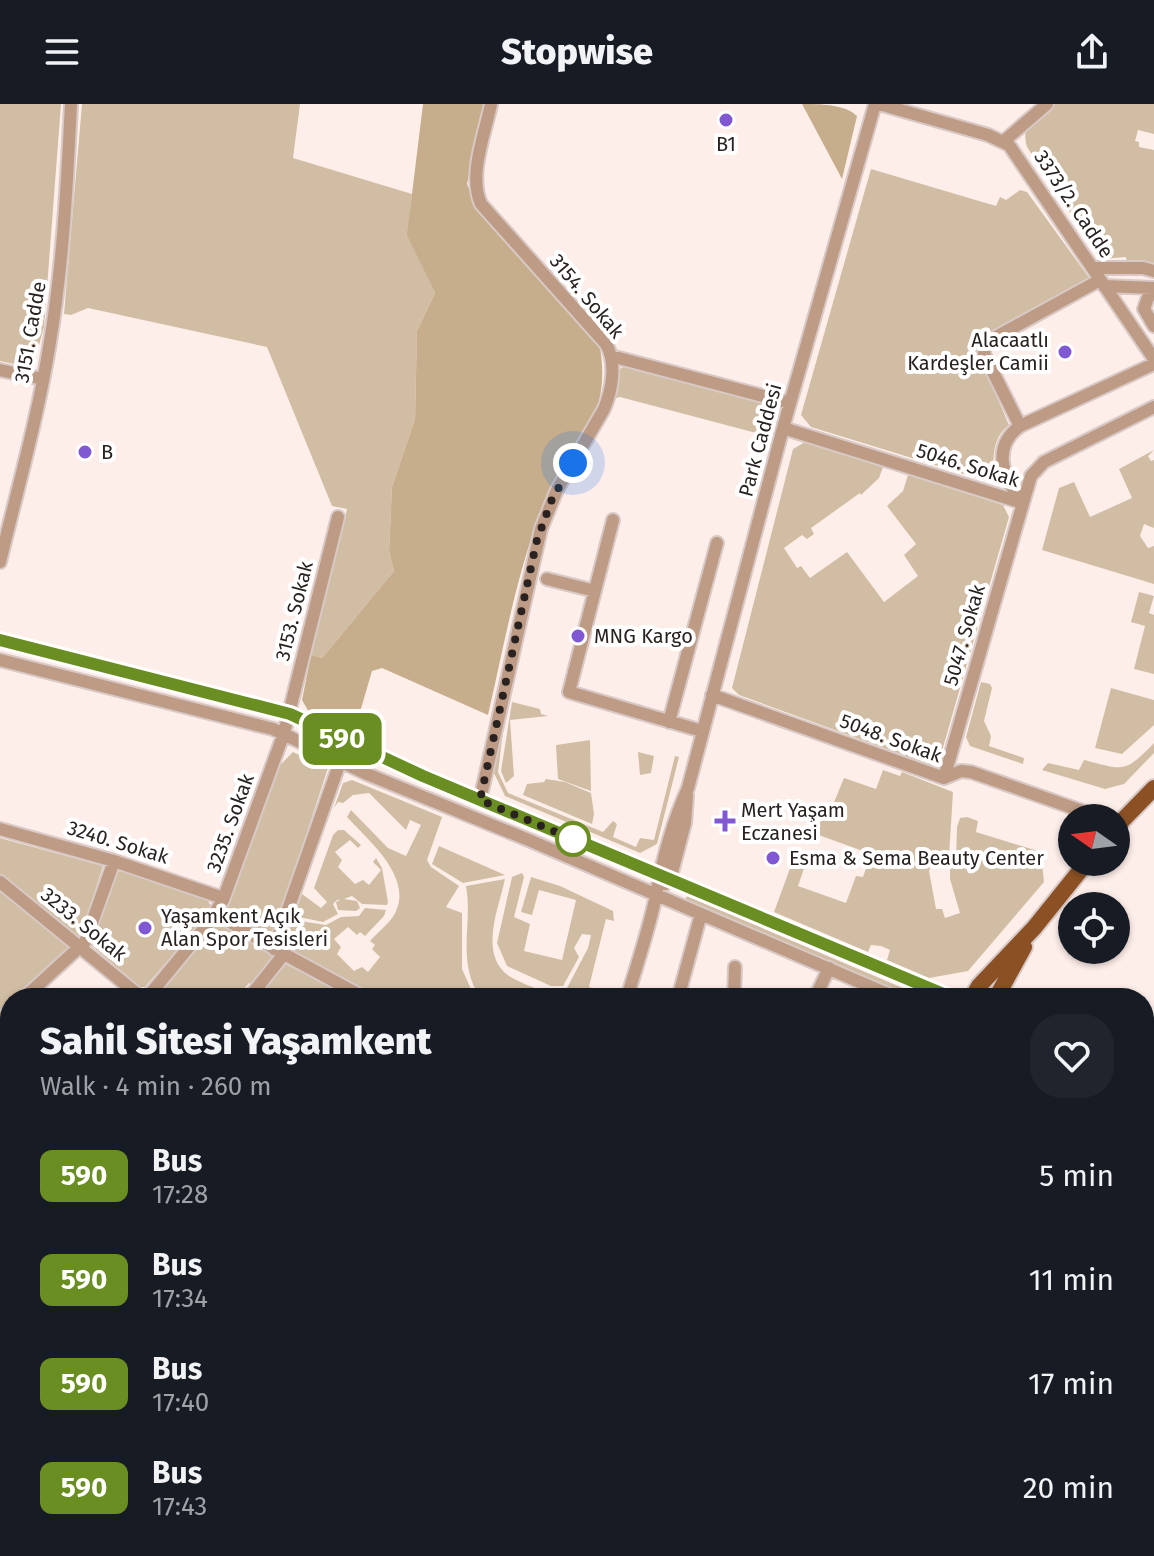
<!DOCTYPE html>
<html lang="en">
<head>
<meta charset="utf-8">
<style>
  body { margin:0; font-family:"Fira Sans",sans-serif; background:#20242c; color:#f1f3f6; height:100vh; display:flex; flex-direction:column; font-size:30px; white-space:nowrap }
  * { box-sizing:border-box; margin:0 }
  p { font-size:26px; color:#9ea1a6 }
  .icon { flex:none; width:44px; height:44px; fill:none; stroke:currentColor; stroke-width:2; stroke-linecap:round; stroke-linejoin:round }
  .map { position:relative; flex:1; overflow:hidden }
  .side { position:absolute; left:0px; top:884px; width:1154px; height:568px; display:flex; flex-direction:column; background:#171b24; border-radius:32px 32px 0 0; box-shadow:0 2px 6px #0004 }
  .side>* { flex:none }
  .badge { padding:0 16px; border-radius:12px; font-size:28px; line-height:52px }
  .needle { width:52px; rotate:284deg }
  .fabs { position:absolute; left:1058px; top:700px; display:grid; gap:16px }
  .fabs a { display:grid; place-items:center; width:72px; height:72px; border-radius:50%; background:#171b24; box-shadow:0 2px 6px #0004; font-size:40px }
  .you { position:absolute; width:40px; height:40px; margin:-20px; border:6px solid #fff; border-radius:50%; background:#1a73e8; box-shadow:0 0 0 12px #1a73e833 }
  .map>.badge { position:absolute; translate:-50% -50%; box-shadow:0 0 0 4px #fff }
  .round { display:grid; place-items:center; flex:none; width:84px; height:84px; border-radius:32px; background:#20242c }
  .headline { display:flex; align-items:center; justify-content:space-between; height:136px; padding:0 40px }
  h1 { font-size:38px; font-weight:800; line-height:60px }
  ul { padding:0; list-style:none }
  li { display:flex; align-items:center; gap:24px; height:104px; padding:0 40px }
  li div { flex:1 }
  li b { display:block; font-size:30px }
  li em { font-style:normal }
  li .badge { min-width:88px; font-weight:700; text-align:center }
  header { display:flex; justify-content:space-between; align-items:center; height:104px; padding:0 40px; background:#171b24; font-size:36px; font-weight:800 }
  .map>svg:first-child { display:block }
  .green { fill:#d1bda3 }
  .forest { fill:#c6ad8b }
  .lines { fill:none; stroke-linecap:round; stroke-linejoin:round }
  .minor-casing { stroke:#d8c9c6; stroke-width:16 }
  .major-casing { stroke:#d8c9c6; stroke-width:20 }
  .minor { stroke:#bd9b84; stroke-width:12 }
  .major { stroke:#8b5124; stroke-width:16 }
  .line-casing { stroke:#fff; stroke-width:18 }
  .line { stroke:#6b8e23; stroke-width:12 }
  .walk { stroke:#292221; stroke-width:8; stroke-dasharray:0 14.4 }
  .poi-dot { fill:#7f58d2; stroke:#fff; stroke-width:3 }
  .stop-dot { fill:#fff; stroke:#6b8e23; stroke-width:4 }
  .labels { text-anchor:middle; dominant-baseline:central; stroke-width:8; stroke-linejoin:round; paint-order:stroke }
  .poi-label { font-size:20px; fill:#292221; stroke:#fff; text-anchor:start }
  .street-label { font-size:20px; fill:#292221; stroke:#fff }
</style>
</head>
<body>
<header><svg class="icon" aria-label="menu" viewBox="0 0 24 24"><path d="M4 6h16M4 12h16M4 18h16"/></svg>Stopwise<svg class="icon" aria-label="share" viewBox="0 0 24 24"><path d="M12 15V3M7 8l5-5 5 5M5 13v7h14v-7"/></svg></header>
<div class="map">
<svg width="1154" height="1452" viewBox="0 0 1154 1452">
  <rect width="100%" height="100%" fill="#feeeea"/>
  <!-- green -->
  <path class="green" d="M 0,0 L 61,0 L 44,223 L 34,259 L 29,263 L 0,257 Z
    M 82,0 L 300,0 L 293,54 L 412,90 L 408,131 L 435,189 L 417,227 L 415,315 L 392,383 L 389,447 L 394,467 L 322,554 L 311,551 L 347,405 L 332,402 L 267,243 L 88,204 L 71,211 L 64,210 Z
    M 1052,0 L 1154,0 L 1154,30 L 1138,26 L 1135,37 L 1139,38 L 1139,43 L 1154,46 L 1154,162 L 1127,161 L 1126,153 L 1101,155 L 1027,43 C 1020,20 1036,14 1052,0 Z
    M 871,65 L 996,102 L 1000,93 L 1006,96 L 1020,86 L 1027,88 L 1090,175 L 986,231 L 980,239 L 978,249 L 1009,321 C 990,335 994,358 993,379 L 811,323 L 801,311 Z
    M 625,262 L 750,294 L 763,299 L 766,304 L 760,330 L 620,293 L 613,295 L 620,265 Z
    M 805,338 L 883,363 L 879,374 L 861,391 L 860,389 L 811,424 L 814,430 L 807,435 L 802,431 L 784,444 L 797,464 L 801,462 L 810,474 L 847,448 L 884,498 L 918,472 L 904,451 L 916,440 L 887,402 L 903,387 L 908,371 L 1003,401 L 1009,413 L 940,654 L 931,661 L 739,591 L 732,584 L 793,345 Z
    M 1154,346 L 1148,352 L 1151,357 L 1154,356 L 1154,424 L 1144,420 L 1140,432 L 1148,444 L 1154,442 L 1154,480 L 1042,446 L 1059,384 L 1074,378 L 1090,413 L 1132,394 L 1119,365 Z
    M 1139,488 L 1154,492 L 1149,509 L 1154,511 L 1154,570 L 1134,565 L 1145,522 L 1131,518 Z
    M 981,578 L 990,580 L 992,584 L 984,617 L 991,632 L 989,642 L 1024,654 L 1023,660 L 970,642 L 966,633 Z
    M 1111,584 L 1154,596 L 1154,621 L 1122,650 L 1095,644 Z
    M 508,593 L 511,594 L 504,619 L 498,668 L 508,689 L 603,728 L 613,717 L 617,720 L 613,733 L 636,743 L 640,734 L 654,736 L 675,652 L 679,653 L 657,740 L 640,749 L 505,692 L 494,669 Z
    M 512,598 L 540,605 L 541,610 L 548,612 L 510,616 L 514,672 L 506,679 L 501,667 Z
    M 590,636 L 591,687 L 558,675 L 556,641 Z
    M 1154,639 L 1154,649 L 1124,680 L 1105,685 L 1042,666 L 1048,659 L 1079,666 L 1084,656 C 1124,666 1124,670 1154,639 Z
    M 293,648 L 328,664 L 274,829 L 266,834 L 224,806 L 277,664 Z
    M 638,648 L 654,652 L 651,669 L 640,671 Z
    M 883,666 L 900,672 L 902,668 L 953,688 L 949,752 L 936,748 L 929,767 L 936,805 L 942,805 L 945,814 L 960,809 L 950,775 L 950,766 L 956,756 L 957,723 L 960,714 L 967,713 L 978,717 L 976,728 L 1041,748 L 1044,778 L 968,867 L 929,874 L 887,856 L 890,846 L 881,842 L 871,841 L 868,848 L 774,808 L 796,748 L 808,753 L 798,782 L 846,799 L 856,772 L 863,773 L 871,750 L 816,730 L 825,706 L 830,708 L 844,674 L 876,685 Z
    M 546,675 L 565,678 L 591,689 L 594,710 L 592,720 L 523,691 L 527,680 L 544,678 Z
    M 352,676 L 442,713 L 427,756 L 431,763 L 459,782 L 446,803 L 462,809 L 462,865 L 475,894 L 380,894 L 296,849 L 287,833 L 293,816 L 326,821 L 341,813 L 359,812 L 365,804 L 386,806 L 384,812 L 365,832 L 360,828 L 357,831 L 348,823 L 334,835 L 341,843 L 337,850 L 354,867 L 362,863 L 368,868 L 380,853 L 372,845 L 375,841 L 370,837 C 377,829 386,822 392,814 C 418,777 369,737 347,713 L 351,706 L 388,744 L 406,752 L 421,721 L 410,716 L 406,726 L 369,689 L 353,691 L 343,699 L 338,698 L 334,704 L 343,679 Z
    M 338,726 L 344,726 L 361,741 L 358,744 L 350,736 L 335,748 L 342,756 L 338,763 L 355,780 L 363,776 L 369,781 L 381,766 L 373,758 L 376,754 L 382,764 L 388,798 L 387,801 L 362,800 L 352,792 L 344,795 L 357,797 L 360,804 L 356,807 L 338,806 L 336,798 L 340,796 L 337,796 L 333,800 L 338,810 L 323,818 L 294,812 L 302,790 L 321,804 L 327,798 L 314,784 L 333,731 Z
    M 0,734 L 103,762 L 81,830 L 77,833 L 72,845 L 19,894 L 10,894 L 10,902 L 0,911 Z
    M 439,742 L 505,771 L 463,779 L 432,760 Z
    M 116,765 L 207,795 L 211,802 L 201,818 L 145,883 L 140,883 L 92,842 L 91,838 Z
    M 522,769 L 524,773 L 514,813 L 530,820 L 524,847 L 562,856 L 576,796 L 539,786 L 532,811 L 521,808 L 531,773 L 560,782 L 613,807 L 614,817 L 606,815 L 589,883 L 597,886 L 595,890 L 567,884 L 588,844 L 591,831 L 582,830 L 574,844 L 579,853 L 563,882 L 551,882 L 507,862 L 497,839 L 512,773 Z
    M 505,775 C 499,804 478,850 509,872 C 520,879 534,883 545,889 L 545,894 L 480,894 C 456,855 473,822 466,782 Z
    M 687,792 L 926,894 L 913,894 L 685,796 Z
    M 216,817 L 272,851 L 272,856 L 252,881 L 249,879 L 237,894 L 153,894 Z
    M 283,859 L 355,894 L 254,894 Z
    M 1144,1192 L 1154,1195 L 1154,1232 L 1144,1229 Z
    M 1144,1244 L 1154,1247 L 1154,1452 L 1029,1452 L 1033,1442 L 1144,1442 Z
    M 493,1442 L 626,1442 L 621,1452 L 491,1452 Z
    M 786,1442 L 834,1442 L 816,1452 L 775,1452 Z
    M 879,1442 L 948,1442 L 919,1452 L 882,1450 Z"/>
  <!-- forest -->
  <path class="forest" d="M 423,0 L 485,0 L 467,80 L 477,106 L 600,244 C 613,319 568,343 542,405 C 517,467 503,546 488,611 L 382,564 L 372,567 L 360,608 L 349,632 L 310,610 L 302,596 L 311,551 L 322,554 L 394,467 L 389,447 L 392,383 L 415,315 L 417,227 L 435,189 L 407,131 Z
    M 802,0 C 819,0 845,0 857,12 L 842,75 Z
    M 1144,1358 L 1154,1361 L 1154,1394 L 1144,1391 Z
    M 1060,1442 L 1142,1442 L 1139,1452 L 1058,1452 Z"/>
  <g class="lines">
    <!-- minor casing -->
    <g class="minor-casing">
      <path id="minor" d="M 879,0 L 988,31 L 1009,41 L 1154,255
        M 1004,37 L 1047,0
        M 1093,164 L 1143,164 L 1154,167
        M 1104,182 L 1154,184
        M 1154,189 L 1148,193 L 1144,205 L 1154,222
        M 611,252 L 790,299
        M 0,266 L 43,275
        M 1020,322 L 984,250 L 985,239 L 1100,176
        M 783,324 L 1023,399 L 1031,372 L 1044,358 L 1154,303
        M 613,416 L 569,588 L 702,627
        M 0,458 C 17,387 37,316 49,244 C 63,163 67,81 71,0
        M 547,475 L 595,487
        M 0,536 L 290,610 L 366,647 L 480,696 L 953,894
        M 0,556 L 273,625 L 367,670 L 531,737 L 897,894
        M 712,591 L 944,674 L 961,667 L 971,668 L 1102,714
        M 669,618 L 717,439
        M 944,674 L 1023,399 C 1004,376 990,344 1020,322 L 1154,260
        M 480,696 L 541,425 L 557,386 L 604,305 C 612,286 617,259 606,240 L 481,100 C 468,71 485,30 491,0
        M 0,725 L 114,757 L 223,794
        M 0,778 L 142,894
        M 665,780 L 670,776 L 685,719 L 687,691
        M 215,809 L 284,850 L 365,894
        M 274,845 L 340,658
        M 24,894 L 85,838 L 114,757
        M 147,894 L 207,821 L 223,796 L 284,629 L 338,413
        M 249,894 L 284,850
        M 627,894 C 637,860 649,826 656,791 C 663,753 672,719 688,684 L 783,324 L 875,0
        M 678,894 L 701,810
        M 734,894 L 735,863
        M 815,894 L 829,864
        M 0,917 L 10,907
        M 0,941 L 10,949
        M 1144,954 L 1154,957
        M 1144,974 L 1154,977
        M 0,1231 L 10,1234
        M 1144,1239 L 1154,1242
        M 1144,1391 L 1154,1394
        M 860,1448 L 865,1451 L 871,1442
        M 169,1452 L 171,1442
        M 485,1452 L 487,1442
        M 696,1452 L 702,1442
        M 762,1452 L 760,1443 L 763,1452
        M 775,1452 L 773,1447 L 786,1442
        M 816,1452 L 832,1446 L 828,1452
        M 987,1452 L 991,1442
        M 1018,1452 L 1022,1442"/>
    </g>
    <!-- major casing -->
    <g class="major-casing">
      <path id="major" d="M 1116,723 L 1154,684
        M 972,894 L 979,882 L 1034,824 L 1087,758
        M 996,894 L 1024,843
        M 633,1452 L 639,1442
        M 658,1452 L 664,1442"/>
    </g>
    <!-- minor -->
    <use href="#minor" class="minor"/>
    <!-- major -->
    <use href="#major" class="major"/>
  </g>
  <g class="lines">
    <!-- line casing -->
    <g class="line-casing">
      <path id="line" d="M 0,536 L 290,610 L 423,672 L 953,894"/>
    </g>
    <!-- line -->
    <use href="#line" class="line"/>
    <!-- walk -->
    <path class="walk" d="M 573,359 L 552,395 L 537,436 L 480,696 L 582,739 L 573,735"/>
  </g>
  <!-- markers -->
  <g class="poi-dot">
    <circle cx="726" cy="16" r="8"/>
    <circle cx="1065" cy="248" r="8"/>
    <circle cx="85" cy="348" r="8"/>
    <circle cx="578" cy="532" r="8"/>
    <path d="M721 705h8v8h8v8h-8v8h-8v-8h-8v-8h8z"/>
    <circle cx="773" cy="754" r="8"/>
    <circle cx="145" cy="824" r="8"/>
  </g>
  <circle class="stop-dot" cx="573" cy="735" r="16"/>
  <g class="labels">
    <!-- poi labels -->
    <g class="poi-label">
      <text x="726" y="40" text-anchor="middle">B1</text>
      <text x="1049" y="236" text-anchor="end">Alacaatlı<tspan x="1049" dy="23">Kardeşler Camii</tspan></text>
      <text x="101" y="348">B</text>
      <text x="594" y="532">MNG Kargo</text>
      <text x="741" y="706">Mert Yaşam<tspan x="741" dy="23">Eczanesi</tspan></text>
      <text x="789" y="754">Esma &amp; Sema Beauty Center</text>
      <text x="161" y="812">Yaşamkent Açık<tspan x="161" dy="23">Alan Spor Tesisleri</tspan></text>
    </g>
    <!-- street labels -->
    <g class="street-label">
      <text transform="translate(1074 100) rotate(56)">3373/2. Cadde</text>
      <text transform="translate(587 192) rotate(50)">3154. Sokak</text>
      <text transform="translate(30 228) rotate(-80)">3151. Cadde</text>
      <text transform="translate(760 336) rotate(-75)">Park Caddesi</text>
      <text transform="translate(968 361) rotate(17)">5046. Sokak</text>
      <text transform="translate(294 507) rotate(-76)">3153. Sokak</text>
      <text transform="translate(964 531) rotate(-74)">5047. Sokak</text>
      <text transform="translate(891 634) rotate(20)">5048. Sokak</text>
      <text transform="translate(230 719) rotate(-70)">3235. Sokak</text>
      <text transform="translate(118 738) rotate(17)">3240. Sokak</text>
      <text transform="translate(84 820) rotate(39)">3233. Sokak</text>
    </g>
  </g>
</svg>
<div class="fabs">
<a><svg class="needle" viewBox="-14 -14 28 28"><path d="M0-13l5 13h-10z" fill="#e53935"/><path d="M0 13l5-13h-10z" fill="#9ea1a6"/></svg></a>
<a><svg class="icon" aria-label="locate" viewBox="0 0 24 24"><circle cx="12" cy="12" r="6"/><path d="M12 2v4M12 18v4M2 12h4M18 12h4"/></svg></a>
</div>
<div class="you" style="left:573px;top:359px"></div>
<b class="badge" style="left:342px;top:635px;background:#6b8e23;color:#fff">590</b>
<section class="side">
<div class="headline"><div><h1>Sahil Sitesi Yaşamkent</h1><p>Walk · 4 min · 260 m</p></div><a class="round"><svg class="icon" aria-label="heart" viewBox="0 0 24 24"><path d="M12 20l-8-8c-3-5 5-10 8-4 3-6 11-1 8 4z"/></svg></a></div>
<ul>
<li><span class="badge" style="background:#6b8e23;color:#fff">590</span><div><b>Bus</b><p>17:28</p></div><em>5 min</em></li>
<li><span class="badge" style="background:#6b8e23;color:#fff">590</span><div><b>Bus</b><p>17:34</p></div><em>11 min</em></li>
<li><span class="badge" style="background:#6b8e23;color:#fff">590</span><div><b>Bus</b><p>17:40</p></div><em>17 min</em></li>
<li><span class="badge" style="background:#6b8e23;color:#fff">590</span><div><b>Bus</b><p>17:43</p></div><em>20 min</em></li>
</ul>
</section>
</div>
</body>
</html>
